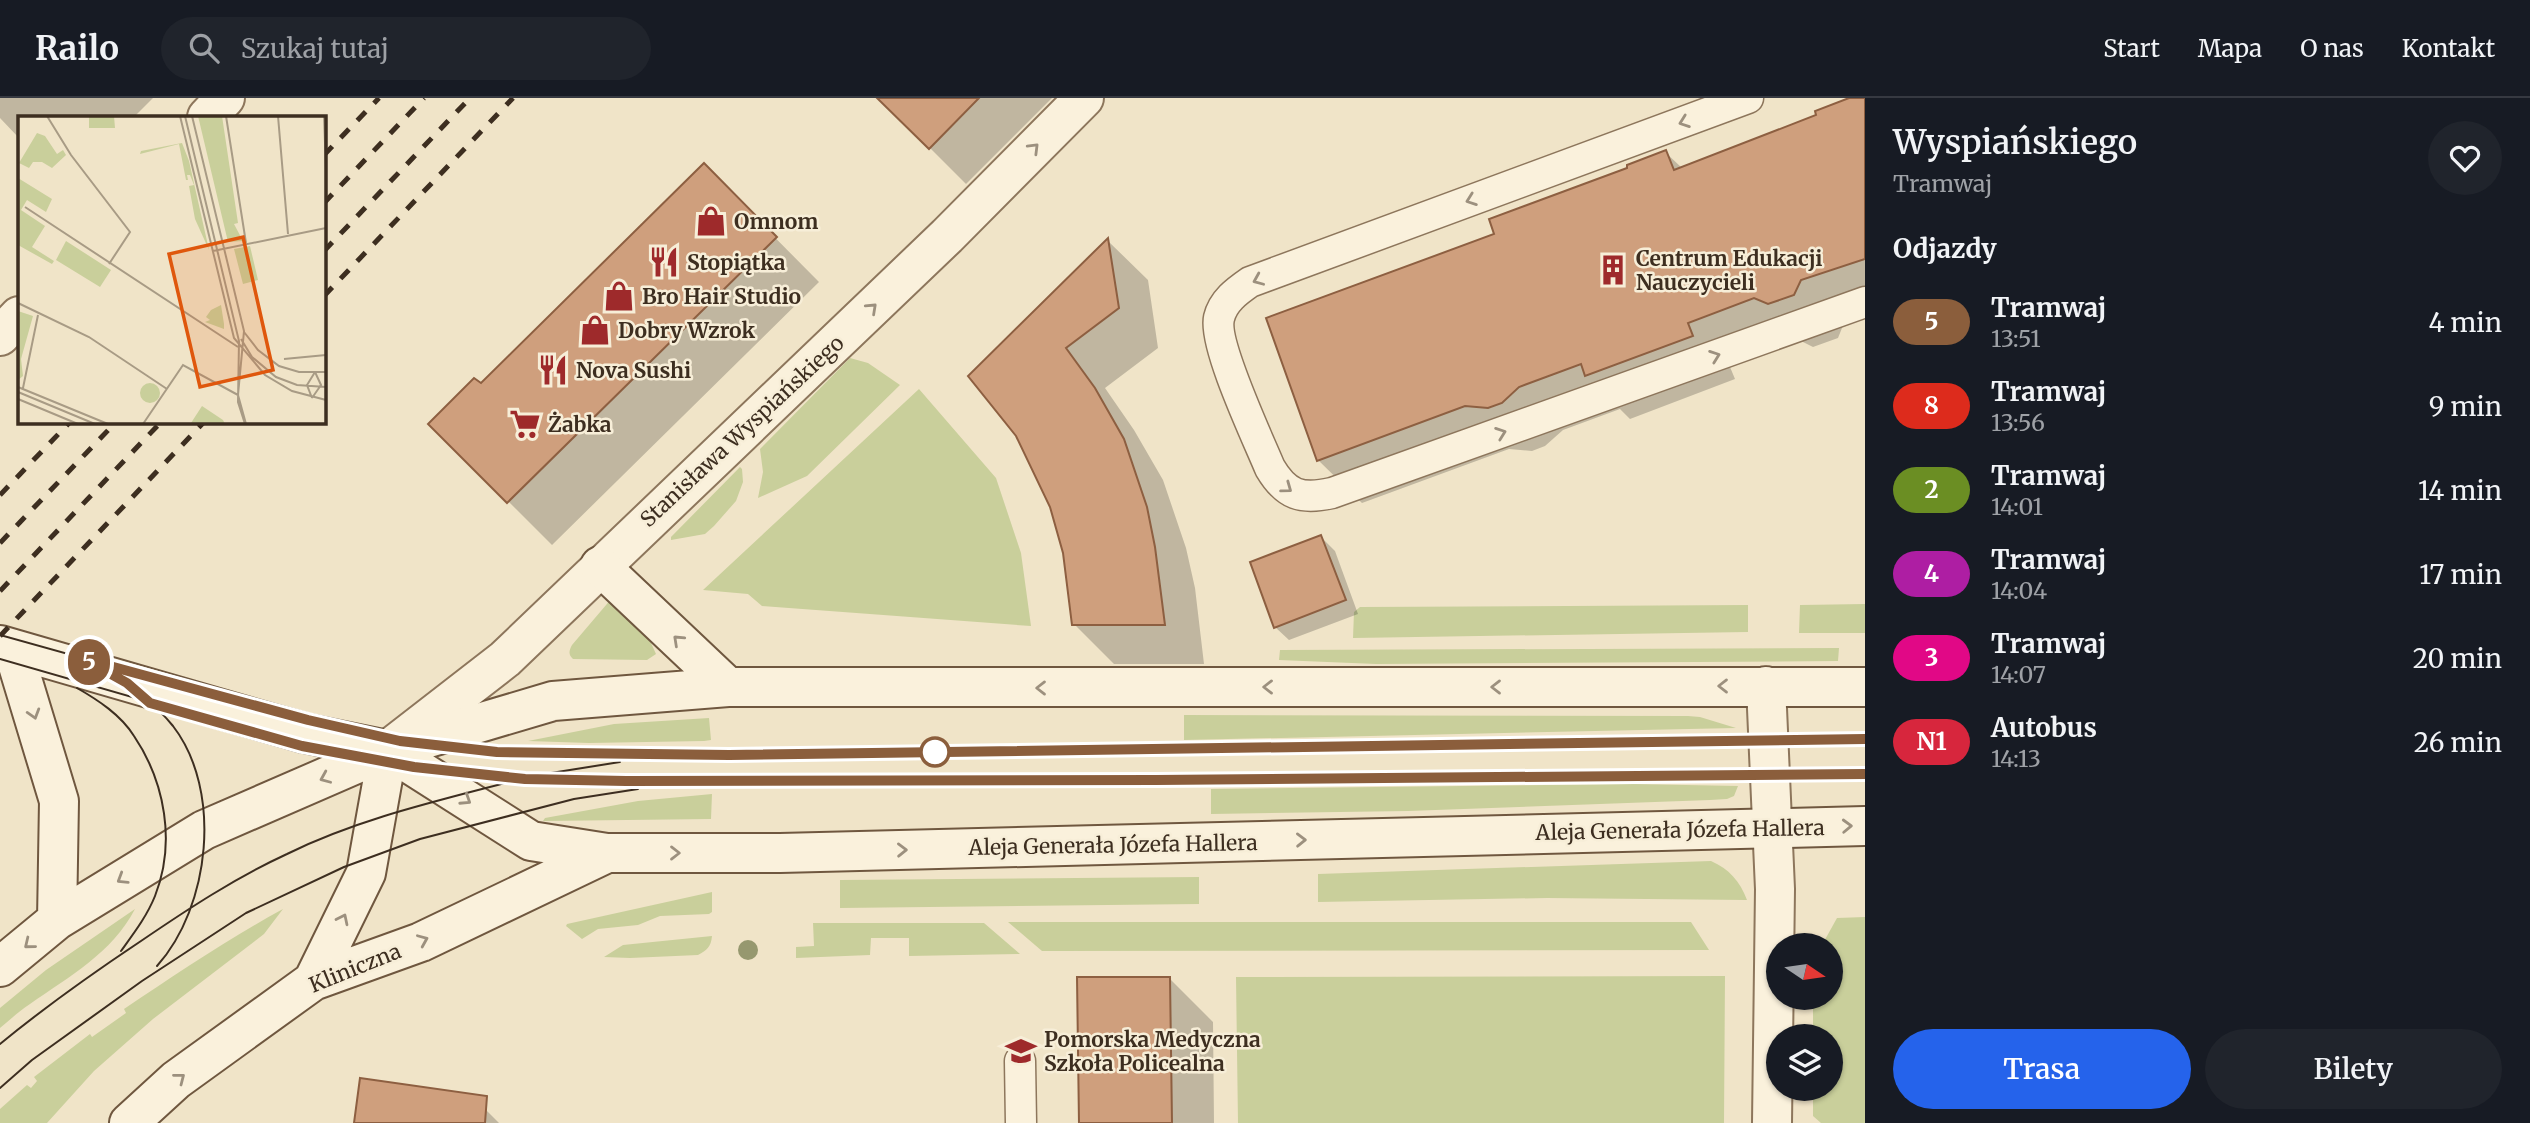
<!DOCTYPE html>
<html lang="pl">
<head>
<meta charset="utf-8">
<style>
  body { margin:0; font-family:Merriweather,serif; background:#20242c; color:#f1f3f6; height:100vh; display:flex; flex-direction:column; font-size:26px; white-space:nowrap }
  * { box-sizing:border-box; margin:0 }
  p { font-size:23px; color:#9ea1a6 }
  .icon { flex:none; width:38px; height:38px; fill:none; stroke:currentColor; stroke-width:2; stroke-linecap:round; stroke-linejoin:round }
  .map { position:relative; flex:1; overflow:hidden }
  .drawer { display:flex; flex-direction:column; background:#171b24; width:665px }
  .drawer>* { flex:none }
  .badge { padding:0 14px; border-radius:23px; font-size:24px; line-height:46px }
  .needle { width:46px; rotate:103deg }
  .fabs { position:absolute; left:1766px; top:835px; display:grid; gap:14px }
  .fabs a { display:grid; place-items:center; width:77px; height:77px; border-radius:50%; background:#171b24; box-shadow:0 2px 5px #0004; font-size:35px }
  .map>.badge { position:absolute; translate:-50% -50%; box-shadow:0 0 0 4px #fff }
  h2 { padding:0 28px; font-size:26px; line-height:63px }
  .round { display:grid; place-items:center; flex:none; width:74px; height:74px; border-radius:37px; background:#20242c }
  .summary { display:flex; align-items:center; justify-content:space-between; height:119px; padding:0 28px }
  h1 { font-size:33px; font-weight:600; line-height:52px }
  .cta { display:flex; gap:14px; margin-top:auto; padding:14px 28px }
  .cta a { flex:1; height:80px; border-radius:42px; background:#2563eb; color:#fff; font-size:28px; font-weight:600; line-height:80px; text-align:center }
  .cta a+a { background:#20242c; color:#f1f3f6 }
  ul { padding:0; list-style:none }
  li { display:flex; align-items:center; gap:21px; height:84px; padding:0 28px }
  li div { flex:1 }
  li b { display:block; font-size:26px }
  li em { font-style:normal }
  li .badge { min-width:77px; font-weight:700; text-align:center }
  header { display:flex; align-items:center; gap:42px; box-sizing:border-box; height:98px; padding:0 35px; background:#171b24; border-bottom:2px solid #363941 }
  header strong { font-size:33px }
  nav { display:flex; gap:38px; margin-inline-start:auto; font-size:24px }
  .search { width:490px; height:63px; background:#20242c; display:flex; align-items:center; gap:18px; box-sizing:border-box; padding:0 24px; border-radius:38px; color:#9ea1a6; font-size:26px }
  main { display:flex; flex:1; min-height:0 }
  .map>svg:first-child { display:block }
  .green { fill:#c9cf9b }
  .shadow { fill:#0003 }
  .building { fill:#cf9f7d; stroke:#8d5f41; stroke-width:2 }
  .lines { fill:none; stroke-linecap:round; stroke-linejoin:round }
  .lane-casing { stroke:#8d765c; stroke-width:33 }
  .street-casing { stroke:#8d765c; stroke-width:42 }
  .secondary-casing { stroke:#6f573f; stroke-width:42 }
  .lane { stroke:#faf1dc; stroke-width:30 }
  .street { stroke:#faf1dc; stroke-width:38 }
  .secondary { stroke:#faf1dc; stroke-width:38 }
  .tram { stroke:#3d2e20; stroke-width:2 }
  .rail { stroke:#3d2e20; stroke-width:5; stroke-dasharray:12 12; stroke-linecap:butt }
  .tree { fill:#96986f }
  .oneway { stroke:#9c907e }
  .line-casing { stroke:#fff; stroke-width:16 }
  .line { stroke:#8b5e3c; stroke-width:10 }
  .stop-dot { fill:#fff; stroke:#8b5e3c; stroke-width:3.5 }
  .labels { text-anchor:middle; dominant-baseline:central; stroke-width:5; stroke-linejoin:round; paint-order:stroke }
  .poi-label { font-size:21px; font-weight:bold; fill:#3d2e20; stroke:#f7eed8; text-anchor:start }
  .street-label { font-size:21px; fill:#3d2e20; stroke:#f7eed8 }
  .inset-road { fill:none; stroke:#a89b85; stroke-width:2 }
  .view { fill:#df570d; fill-opacity:0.15; stroke:#df570d; stroke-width:3.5 }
  .inset-edge { fill:none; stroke:#3d2e20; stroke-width:3.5 }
</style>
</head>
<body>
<header>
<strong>Railo</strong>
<div class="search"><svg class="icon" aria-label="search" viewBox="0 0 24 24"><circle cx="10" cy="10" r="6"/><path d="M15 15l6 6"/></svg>Szukaj tutaj</div>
<nav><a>Start</a><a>Mapa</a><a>O nas</a><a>Kontakt</a></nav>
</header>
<main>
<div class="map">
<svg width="1865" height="1025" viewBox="0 0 1865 1025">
  <rect width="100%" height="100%" fill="#f0e4c8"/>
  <!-- green -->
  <path class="green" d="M 850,260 L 868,265 L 900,287 L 807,378 L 758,400 L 763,374 L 760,351 Z
    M 919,291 L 996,380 L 1021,455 L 1031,528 L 762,508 L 748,496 L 703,492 Z
    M 740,369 L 742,371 L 743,384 L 736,403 L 714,428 L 705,436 L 671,442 L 671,439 Z
    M 612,500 L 651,545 L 656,556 L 647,562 L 573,561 C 568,556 569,553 572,547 Z
    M 1865,506 L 1865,535 L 1799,535 L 1800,507 Z
    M 1748,507 L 1748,534 L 1353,540 L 1354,514 L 1360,509 Z
    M 1839,550 L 1838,563 L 1376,566 L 1279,562 L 1280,552 Z
    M 1184,617 L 1688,618 L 1700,619 L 1736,630 L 1184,642 Z
    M 709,620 L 711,642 L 704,643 L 589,645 L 528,643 L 614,626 Z
    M 1633,686 L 1738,688 L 1734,698 L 1727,701 L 1710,702 L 1408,713 L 1211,716 L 1211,691 Z
    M 712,696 L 711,721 L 543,723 L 545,720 L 638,703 Z
    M 1711,763 C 1729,771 1740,783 1747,802 L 1547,800 L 1318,804 L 1318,776 Z
    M 1199,779 L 1199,806 L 840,810 L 840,782 Z
    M 712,794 L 712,814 L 709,816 L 660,818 L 638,827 L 598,831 L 582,841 L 566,828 L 567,826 Z
    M 135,811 C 112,855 70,878 30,906 C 19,913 10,922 0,930 L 0,910 L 46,872 Z
    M 283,811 L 264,836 L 153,921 L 94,973 L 47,1025 L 0,1025 L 0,1011 L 27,987 L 31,990 L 37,983 L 34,979 L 90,936 L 92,939 L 126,915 L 124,911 C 176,876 228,841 283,811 Z
    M 1865,819 L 1865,1025 L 1821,1025 L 1813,1018 L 1813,991 L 1830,990 L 1830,938 L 1813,938 L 1813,900 L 1830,900 L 1830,847 L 1822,847 L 1837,820 Z
    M 1008,824 L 1691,824 L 1709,852 L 1042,853 Z
    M 813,825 L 984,825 L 1020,856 L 909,858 L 909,840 L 871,840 L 870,857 L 796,860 L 796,849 L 814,848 Z
    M 712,838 C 711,849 707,852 698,857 L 630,860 L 604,859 L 623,847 Z
    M 1725,878 L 1724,1025 L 1238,1025 L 1236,879 Z"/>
  <!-- shadow -->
  <path class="shadow" d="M 0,0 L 153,0 L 134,19 L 19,19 L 19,40 L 0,20 Z
    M 914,0 L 1052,0 L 966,86 L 897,17 Z
    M 1854,0 L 1865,0 L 1865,218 L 1844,225 L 1838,240 L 1813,249 L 1799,242 L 1730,269 L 1735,281 L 1630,321 L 1620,311 L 1563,332 L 1545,348 L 1532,353 L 1509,351 L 1362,405 L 1318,362 L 1496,137 L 1665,54 L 1682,70 L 1818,18 Z
    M 704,68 L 819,184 L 552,447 L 431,326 L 481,288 Z
    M 1108,143 L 1148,182 L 1158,250 L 1105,290 L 1134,332 L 1163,382 L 1186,450 L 1195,490 L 1204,566 L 1114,566 L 1074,526 L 1062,442 L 1051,408 L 1030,359 L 1003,316 L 971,279 Z
    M 1321,439 L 1335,453 L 1358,516 L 1289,542 L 1275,529 Z
    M 1170,881 L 1213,924 L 1214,1025 L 1081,1025 Z
    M 471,997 L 499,1025 L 356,1025 Z"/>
  <!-- building -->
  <path class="building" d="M 877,0 L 979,0 L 929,51 Z
    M 1849,0 L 1865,0 L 1865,161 L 1801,182 L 1794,197 L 1768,206 L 1754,200 L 1688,225 L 1693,238 L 1585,278 L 1581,266 L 1519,289 L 1502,305 L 1488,310 L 1465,308 L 1317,363 L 1266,220 L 1494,136 L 1489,121 L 1627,70 L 1627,67 L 1666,52 L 1674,72 L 1816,17 L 1815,13 Z
    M 704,65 L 777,139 L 507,405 L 428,326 L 474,280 L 481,285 Z
    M 1108,140 L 1119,210 L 1066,250 L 1095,290 L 1124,341 L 1147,409 L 1155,449 L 1165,527 L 1072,527 L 1063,455 L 1050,409 L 1016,338 L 968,278 Z
    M 1321,437 L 1346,502 L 1274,530 L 1250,464 Z
    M 1077,879 L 1170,879 L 1172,1025 L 1079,1025 Z
    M 360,980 L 487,998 L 485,1025 L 354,1025 Z"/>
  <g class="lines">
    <!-- lane casing -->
    <g class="lane-casing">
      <path id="lane" d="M 1748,0 L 1250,184 C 1237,193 1223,203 1219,220 C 1213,246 1258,341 1270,370 C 1286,397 1301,402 1332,395 L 1865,204
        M 1020,963 L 1021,1025"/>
    </g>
    <!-- street casing -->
    <g class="street-casing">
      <path id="street" d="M 207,19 L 225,0
        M 0,238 L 19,218
        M 1766,588 L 1775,791 L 1772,1025
        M 389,651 L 505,561 L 947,138 L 1084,0"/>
    </g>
    <!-- secondary casing -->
    <g class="secondary-casing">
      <path id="secondary" d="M 600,468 L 728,589
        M 0,547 L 304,635 L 388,652 L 531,743 L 607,755 L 780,755 L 1865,728
        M 13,551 L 59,703 L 57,822
        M 0,869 L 57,822 L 204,732 L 388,652 L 553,603 L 728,589 L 1865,589
        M 313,883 L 366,775 L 388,652
        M 129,1025 L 176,982 L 313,883 L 421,844 L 607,755"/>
    </g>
    <!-- lane -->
    <use href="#lane" class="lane"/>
    <!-- street -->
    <use href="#street" class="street"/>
    <!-- secondary -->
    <use href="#secondary" class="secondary"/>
    <!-- tram -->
    <path class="tram" d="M 0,537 L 308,623 L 400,643 L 497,654 L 729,657 L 1865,641
      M 0,561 L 302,648 L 414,669 L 525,680 L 626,683 L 1156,682 L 1865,676
      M 107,574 C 132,588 155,606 173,628 C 223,693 210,809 157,868
      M 77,590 C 98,602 121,617 134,638 C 165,684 176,745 155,798 C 147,818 134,835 121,853
      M 551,675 L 620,664
      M 0,946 C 45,909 93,875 141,843 C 188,811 235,780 287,756 C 358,721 437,703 513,683
      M 0,990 L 32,962 L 142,883 L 246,815 L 344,769 L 420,741 L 574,701 L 638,691"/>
    <!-- rail -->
    <path class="rail" d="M 324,57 L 379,0
      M 324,105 L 424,0
      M 324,153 L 470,0
      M 324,198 L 513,0
      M 0,397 L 70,324
      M 0,445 L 116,324
      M 0,493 L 161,324
      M 0,538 L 204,324"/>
  </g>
  <!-- trees -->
  <circle class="tree" cx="748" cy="852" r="10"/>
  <!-- one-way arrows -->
  <defs><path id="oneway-chevron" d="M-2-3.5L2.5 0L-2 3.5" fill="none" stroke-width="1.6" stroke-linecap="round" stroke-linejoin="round" transform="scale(1.75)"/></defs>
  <g class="oneway">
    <use href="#oneway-chevron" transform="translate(1684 24) rotate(160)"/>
    <use href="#oneway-chevron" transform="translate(1034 50) rotate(-45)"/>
    <use href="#oneway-chevron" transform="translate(1471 102) rotate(160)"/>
    <use href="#oneway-chevron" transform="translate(1258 182) rotate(157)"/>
    <use href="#oneway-chevron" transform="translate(872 210) rotate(-43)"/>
    <use href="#oneway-chevron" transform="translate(1715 258) rotate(-20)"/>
    <use href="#oneway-chevron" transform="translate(1501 335) rotate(-20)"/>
    <use href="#oneway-chevron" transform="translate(1287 390) rotate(36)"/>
    <use href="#oneway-chevron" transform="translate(678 542) rotate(-137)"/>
    <use href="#oneway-chevron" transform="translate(1723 588) rotate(180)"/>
    <use href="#oneway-chevron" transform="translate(1268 589) rotate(180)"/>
    <use href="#oneway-chevron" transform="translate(1496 589) rotate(180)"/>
    <use href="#oneway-chevron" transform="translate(1041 590) rotate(180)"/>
    <use href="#oneway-chevron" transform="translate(34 616) rotate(73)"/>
    <use href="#oneway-chevron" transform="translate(325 680) rotate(157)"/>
    <use href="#oneway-chevron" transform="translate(466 702) rotate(33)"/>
    <use href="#oneway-chevron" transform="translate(1847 728) rotate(-2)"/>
    <use href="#oneway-chevron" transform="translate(1301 742) rotate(-1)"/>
    <use href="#oneway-chevron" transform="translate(902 752) rotate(-1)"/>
    <use href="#oneway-chevron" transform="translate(675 755)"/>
    <use href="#oneway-chevron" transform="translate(122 781) rotate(148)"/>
    <use href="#oneway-chevron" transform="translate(343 821) rotate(-64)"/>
    <use href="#oneway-chevron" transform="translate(423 842) rotate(-23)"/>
    <use href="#oneway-chevron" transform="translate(29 846) rotate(141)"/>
    <use href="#oneway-chevron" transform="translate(180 980) rotate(-38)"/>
  </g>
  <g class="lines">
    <!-- line casing -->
    <g class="line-casing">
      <path id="line" d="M 1865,641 L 729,657 L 497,654 L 400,643 L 308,622 L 84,561 L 127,585 L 150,605 L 302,648 L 414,669 L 525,681 L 626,683 L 1156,682 L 1865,676"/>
    </g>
    <!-- line -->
    <use href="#line" class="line"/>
  </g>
  <!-- icons -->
  <defs>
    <g id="shop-bare" transform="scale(2.415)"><path d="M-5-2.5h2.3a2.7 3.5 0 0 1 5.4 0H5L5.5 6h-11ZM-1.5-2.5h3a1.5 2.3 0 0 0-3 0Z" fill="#9e2a2b" stroke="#f7eed8" stroke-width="2.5" paint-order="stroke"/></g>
    <g id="restaurant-bare" transform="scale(2.415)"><path d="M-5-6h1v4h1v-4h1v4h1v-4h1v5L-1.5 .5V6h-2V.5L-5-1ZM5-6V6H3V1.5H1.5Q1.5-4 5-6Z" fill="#9e2a2b" stroke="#f7eed8" stroke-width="2.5" paint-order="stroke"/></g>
    <g id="building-bare" transform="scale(2.415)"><path d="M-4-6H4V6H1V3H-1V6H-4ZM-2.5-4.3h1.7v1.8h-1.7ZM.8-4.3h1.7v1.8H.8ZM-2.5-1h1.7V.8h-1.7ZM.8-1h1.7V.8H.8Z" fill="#9e2a2b" stroke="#f7eed8" stroke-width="2.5" paint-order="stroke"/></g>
    <g id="supermarket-bare" transform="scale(2.415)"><path d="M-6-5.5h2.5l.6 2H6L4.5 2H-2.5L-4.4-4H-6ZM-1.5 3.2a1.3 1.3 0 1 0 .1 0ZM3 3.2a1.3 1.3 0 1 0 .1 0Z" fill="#9e2a2b" stroke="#f7eed8" stroke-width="2.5" paint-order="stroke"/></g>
    <g id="university-bare" transform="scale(2.415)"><path d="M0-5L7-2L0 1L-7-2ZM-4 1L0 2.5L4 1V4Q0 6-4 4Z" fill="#9e2a2b" stroke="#f7eed8" stroke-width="2.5" paint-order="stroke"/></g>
  </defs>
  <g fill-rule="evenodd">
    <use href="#shop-bare" x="711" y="123"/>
    <use href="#restaurant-bare" x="664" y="164"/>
    <use href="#building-bare" x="1613" y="172"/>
    <use href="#shop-bare" x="619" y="198"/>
    <use href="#shop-bare" x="595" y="232"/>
    <use href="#restaurant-bare" x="553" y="272"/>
    <use href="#supermarket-bare" x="525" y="326"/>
    <use href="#university-bare" x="1021" y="953"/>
  </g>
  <!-- markers -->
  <circle class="stop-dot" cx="935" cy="654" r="14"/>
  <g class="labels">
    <!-- poi labels -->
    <g class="poi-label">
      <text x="734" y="123">Omnom</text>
      <text x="1636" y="160">Centrum Edukacji<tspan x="1636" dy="24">Nauczycieli</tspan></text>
      <text x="687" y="164">Stopiątka</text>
      <text x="642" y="198">Bro Hair Studio</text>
      <text x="618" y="232">Dobry Wzrok</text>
      <text x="576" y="272">Nova Sushi</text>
      <text x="548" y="326">Żabka</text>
      <text x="1044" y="941">Pomorska Medyczna<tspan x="1044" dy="24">Szkoła Policealna</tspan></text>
    </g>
    <!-- street labels -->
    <g class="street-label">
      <text transform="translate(742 333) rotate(-43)">Stanisława Wyspiańskiego</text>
      <text transform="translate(1680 732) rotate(-1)">Aleja Generała Józefa Hallera</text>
      <text transform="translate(1113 747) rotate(-1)">Aleja Generała Józefa Hallera</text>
      <text transform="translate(355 870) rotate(-22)">Kliniczna</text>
    </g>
  </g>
  <!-- overview -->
  <g transform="translate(18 18)">
    <rect width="308" height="308" fill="#f0e4c8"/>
    <path d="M 71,0 L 96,0 L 97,12 L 71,12 ZM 180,0 L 204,0 L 220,107 L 216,108 L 225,125 L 210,126 ZM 19,17 L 27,20 L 39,38 L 45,34 L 48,39 L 34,52 L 24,46 L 15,46 L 11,52 L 1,47 ZM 164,27 L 171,45 L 191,134 L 177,103 L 171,70 L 176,69 L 172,59 L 169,59 L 170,64 L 168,64 L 161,28 L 122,38 L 123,35 ZM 0,62 L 34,83 L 28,96 L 9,84 L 3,94 L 27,110 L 14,131 L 36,145 L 34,148 L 0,129 ZM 48,125 L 93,154 L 82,171 L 38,144 ZM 232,130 L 240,164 L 225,168 L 216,133 ZM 203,189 L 206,208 L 206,213 L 187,206 L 192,204 L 188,201 L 193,194 ZM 0,195 L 15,200 L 3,243 L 5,260 L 0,264 ZM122 277a10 10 0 1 1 20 0a10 10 0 1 1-20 0ZM 184,290 L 205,304 L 207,308 L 173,307 Z" fill="#c9cf9b"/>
    <path class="inset-road" d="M 29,0 L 53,39 L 112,116 L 91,148M 162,0 L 216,222 L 247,259 L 274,275 L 308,284M 167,0 L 221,225 L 220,286 L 227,308M 174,0 L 226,215 L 220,279 L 228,308M 208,0 L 228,127M 260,0 L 270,118M 306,0 L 308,54M 7,91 L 220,231M 195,135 L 308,112M 0,187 L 71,221 L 149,273M 226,216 L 240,234 L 261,250 L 281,256 L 308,256M 223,223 L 234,241 L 258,261 L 279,269 L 308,271M 266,243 L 308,239M 0,271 L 90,308M 5,272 L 20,199M 0,276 L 77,308M 294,282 L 303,269 L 297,256M 294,282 L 289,269 L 297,256M 0,283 L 60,308M 125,308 L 165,249 L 220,279"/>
    <path class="view" d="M 225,121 L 255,254 L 182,271 L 151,138 Z"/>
    <rect width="308" height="308" class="inset-edge"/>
  </g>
</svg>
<div class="fabs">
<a><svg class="needle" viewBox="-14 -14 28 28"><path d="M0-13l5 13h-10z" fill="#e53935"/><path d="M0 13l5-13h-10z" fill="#9ea1a6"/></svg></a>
<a><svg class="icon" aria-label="layers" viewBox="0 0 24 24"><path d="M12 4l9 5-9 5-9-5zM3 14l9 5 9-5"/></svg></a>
</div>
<b class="badge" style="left:89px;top:564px;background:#8b5e3c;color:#fff">5</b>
</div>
<section class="drawer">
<div class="summary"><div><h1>Wyspiańskiego</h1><p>Tramwaj</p></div><a class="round"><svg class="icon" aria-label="heart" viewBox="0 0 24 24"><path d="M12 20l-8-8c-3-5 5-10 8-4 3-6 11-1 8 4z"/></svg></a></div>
<h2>Odjazdy</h2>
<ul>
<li><span class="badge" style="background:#8b5e3c;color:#fff">5</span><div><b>Tramwaj</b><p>13:51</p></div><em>4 min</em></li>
<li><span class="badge" style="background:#dd2b1c;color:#fff">8</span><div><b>Tramwaj</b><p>13:56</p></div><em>9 min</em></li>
<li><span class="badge" style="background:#6b8e23;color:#fff">2</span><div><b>Tramwaj</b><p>14:01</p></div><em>14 min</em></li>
<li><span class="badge" style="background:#ae1ea3;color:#fff">4</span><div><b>Tramwaj</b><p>14:04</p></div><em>17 min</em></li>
<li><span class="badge" style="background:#e10886;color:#fff">3</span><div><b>Tramwaj</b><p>14:07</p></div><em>20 min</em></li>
<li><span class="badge" style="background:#d7263d;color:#fff">N1</span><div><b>Autobus</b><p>14:13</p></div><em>26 min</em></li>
</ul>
<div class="cta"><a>Trasa</a><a>Bilety</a></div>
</section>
</main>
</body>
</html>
